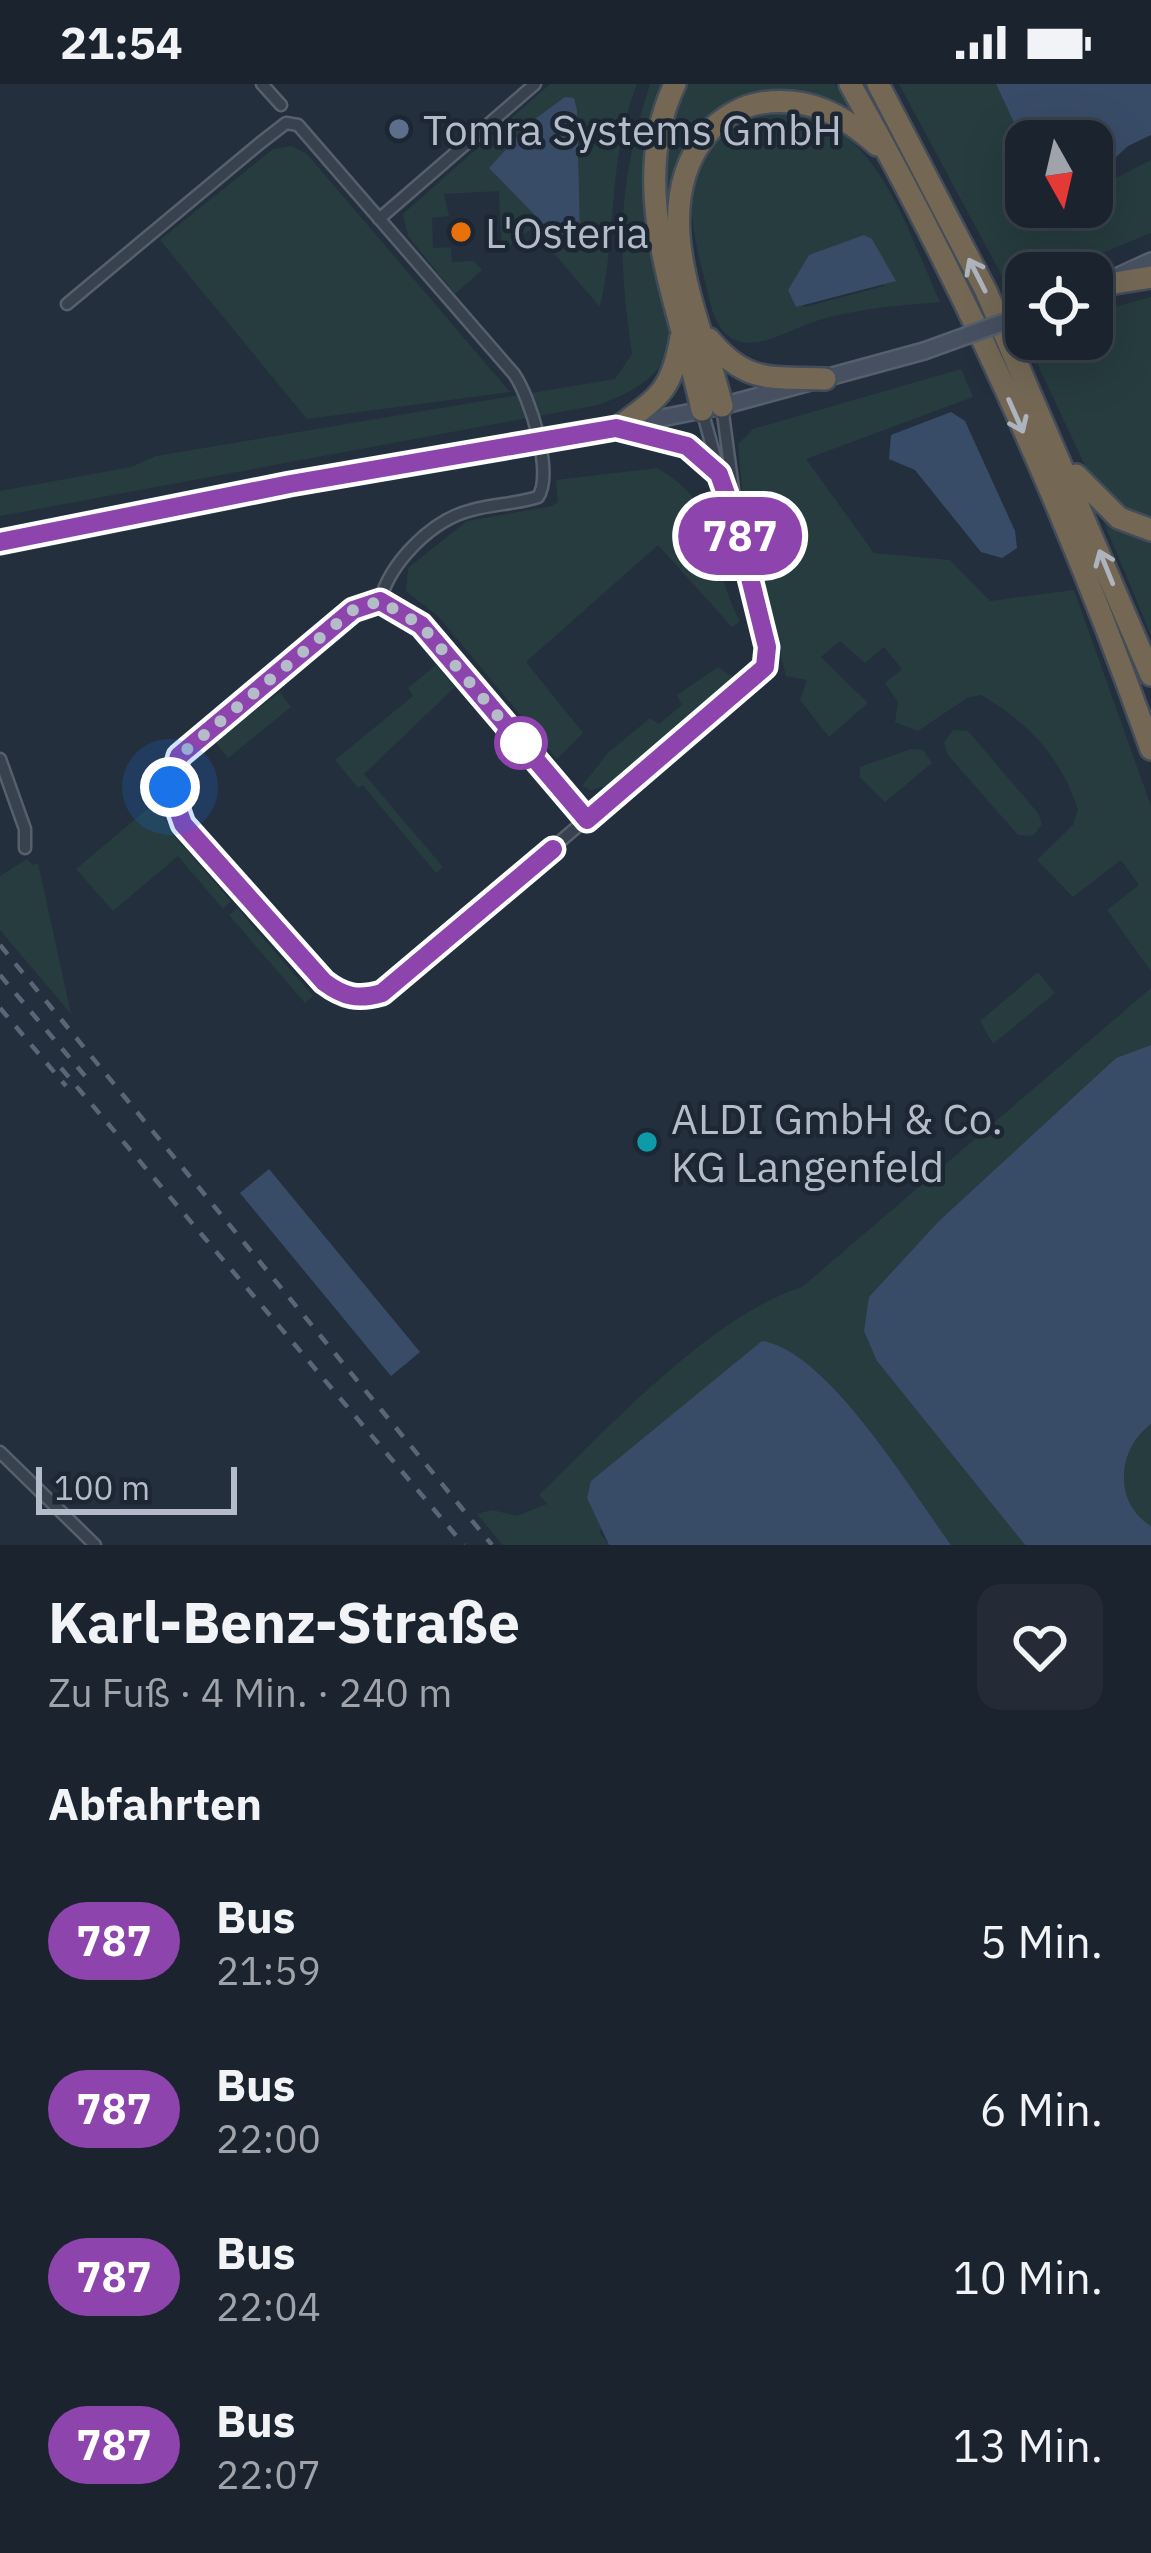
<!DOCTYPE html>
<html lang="de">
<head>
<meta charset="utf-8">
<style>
  body { margin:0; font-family:"IBM Plex Sans",sans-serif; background:#242b36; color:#f1f3f6; height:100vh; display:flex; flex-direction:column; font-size:45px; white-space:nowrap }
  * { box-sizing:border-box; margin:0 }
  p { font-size:39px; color:#a0a4aa }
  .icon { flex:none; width:66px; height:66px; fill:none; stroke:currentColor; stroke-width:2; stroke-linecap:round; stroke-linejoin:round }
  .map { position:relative; height:1461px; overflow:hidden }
  .drawer { display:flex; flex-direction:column; background:#1b232e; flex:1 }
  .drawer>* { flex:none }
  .badge { padding:0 24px; border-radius:39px; font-size:42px; line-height:78px }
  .needle { width:78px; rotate:172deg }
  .controls { position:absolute; left:1005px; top:36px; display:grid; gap:24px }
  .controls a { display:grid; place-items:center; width:108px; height:108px; border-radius:24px; background:#1b232e; box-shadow:0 12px 48px #0002,0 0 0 3px #39404a; font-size:60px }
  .scale { position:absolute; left:36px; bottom:30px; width:201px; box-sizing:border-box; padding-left:12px; border:6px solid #b4bcc9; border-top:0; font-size:33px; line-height:42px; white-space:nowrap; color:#b4bcc9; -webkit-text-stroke:9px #1d2633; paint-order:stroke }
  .you { position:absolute; width:60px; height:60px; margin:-30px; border:9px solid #fff; border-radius:50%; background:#1a73e8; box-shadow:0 0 0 18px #1a73e833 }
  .map>.badge { position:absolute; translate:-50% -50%; box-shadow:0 0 0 6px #fff }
  h2 { padding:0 48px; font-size:45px; line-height:108px }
  .round { display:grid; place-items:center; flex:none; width:126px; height:126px; border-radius:24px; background:#242b36 }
  .summary { display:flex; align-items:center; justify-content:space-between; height:204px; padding:0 48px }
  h1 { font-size:57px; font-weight:700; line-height:90px }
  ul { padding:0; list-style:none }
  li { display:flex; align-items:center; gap:36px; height:168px; padding:0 48px }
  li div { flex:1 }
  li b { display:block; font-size:45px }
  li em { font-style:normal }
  li .badge { min-width:132px; font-weight:700; text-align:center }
  .status { display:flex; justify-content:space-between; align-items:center; height:84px; padding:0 60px; background:#1b232e; direction:ltr }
  .status svg { height:33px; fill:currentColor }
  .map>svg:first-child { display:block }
  .green { fill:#263c3f; fill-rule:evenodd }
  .water { fill:#394c67 }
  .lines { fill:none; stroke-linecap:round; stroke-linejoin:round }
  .minor-casing { stroke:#565f6c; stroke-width:15 }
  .secondary-casing { stroke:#565f6c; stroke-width:20 }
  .motorway-casing { stroke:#434c59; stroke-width:26 }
  .minor { stroke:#38414e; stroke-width:10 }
  .secondary { stroke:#465061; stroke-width:15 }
  .motorway { stroke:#746855; stroke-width:21 }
  .rail { stroke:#5a6575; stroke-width:4.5; stroke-dasharray:12 12; stroke-linecap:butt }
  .secondary-bridge-casing { stroke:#565f6c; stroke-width:20; stroke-linecap:butt }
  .secondary-bridge { stroke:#465061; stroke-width:15 }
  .oneway { stroke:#aeb4bd }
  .line-casing { stroke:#fff; stroke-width:27 }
  .line { stroke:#8e44ad; stroke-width:18 }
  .walk { stroke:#b4bcc9; stroke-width:12; stroke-dasharray:0 21.6 }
  .service-dot { fill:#5c6f8a; stroke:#1d2633; stroke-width:4.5 }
  .food-dot { fill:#e8710a; stroke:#1d2633; stroke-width:4.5 }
  .stop-dot { fill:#fff; stroke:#8e44ad; stroke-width:6 }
  .culture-dot { fill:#0f9aa8; stroke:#1d2633; stroke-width:4.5 }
  .labels { text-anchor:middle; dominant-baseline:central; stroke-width:9; stroke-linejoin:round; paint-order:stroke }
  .poi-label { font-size:42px; fill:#b4bcc9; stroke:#1d2633; text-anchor:start }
</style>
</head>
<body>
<div class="status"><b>21:54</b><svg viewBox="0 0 49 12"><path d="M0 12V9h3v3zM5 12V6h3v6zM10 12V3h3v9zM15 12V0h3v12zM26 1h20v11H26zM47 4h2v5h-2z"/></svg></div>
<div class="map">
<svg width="1151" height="1461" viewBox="0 0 1151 1461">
  <rect width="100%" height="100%" fill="#242f3e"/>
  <!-- green -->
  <path class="green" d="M 550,0 L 637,0 C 608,72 617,149 600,223 L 532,144 L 502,168 L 499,107 L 444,110 L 449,132 L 432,134 L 433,164 L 451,163 L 452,178 L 474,177 L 482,186 L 455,210 L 408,152 L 403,130 Z
    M 650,0 L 668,0 C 657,27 643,59 643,89 C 644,189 734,274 598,321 L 0,432 L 0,407 L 131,383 L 156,372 L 615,295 L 632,270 C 617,164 617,104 650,0 Z
    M 681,0 L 835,0 L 854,33 L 764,12 L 675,92 L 702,288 L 659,94 Z
    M 899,0 L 996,0 L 1025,64 L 1026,123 L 1092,123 L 1092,106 L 1151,76 L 1151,149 L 1054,189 L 1026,189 L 1026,199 L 1009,205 Z
    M 790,24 C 880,45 905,142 940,218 C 895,222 847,225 805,241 C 785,249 756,265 735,256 C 713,247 709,213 704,193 C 680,103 682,41 790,24 ZM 872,155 L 880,170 L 884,202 L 805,223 L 788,206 L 809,171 Z
    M 292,62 L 307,70 L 510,308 L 307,335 L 160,156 L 273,65 Z
    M 1151,213 L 1151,437 L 1112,419 L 1090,392 L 1027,258 L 1092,255 L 1092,229 Z
    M 961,285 L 973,313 L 806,375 L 874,469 L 950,476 L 990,517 L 1074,506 L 1151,722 L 1151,887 L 1107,826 L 1139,801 L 1121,776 L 1073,813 L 1037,776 L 1073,741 L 1078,726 C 1061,673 1028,638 981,611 L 967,614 L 918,647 L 895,638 L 898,618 L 885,599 L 902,585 L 884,563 L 865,579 L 840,557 L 821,573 L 868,619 L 829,653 L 800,616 L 807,596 L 786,592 L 744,425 L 738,360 L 753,345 Z
    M 657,384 C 729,425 707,479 740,537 L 732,543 L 658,461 L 526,578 L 583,649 L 557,675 L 438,532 L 406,507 L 408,484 L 467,437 L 552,422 L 558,418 L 556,396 Z
    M 1100,429 L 1151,454 L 1151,551 Z
    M 436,581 L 455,603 L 364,690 L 443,783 L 436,789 L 363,701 L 358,704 L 335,676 L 413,612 L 408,604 Z
    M 718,583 L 734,594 L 610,701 L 590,706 L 582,702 L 607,670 L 650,634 L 659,640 L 682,621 L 677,611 Z
    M 280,608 L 291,623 L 228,674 L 215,657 Z
    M 953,646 L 968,647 L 1038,729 L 1042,740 L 1033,752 L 1018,751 L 947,670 L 944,658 Z
    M 911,665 L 923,666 L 932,679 L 885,718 L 860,693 L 860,683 Z
    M 152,721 L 158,722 L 174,752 L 231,817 L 223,825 L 178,772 L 113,827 L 76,785 Z
    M 27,775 L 33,781 L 38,779 L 71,930 L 0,846 L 0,792 Z
    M 237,824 L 313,912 L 305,919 L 229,831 Z
    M 1038,888 L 1055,909 L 993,960 L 980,937 Z
    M 1151,904 L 1151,961 L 1116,974 L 940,1136 L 877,1277 L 1025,1461 L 951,1461 L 837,1309 L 599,1447 L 609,1461 L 503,1461 L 477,1430 L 492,1426 L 517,1432 L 547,1420 L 539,1411 C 608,1344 712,1231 802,1203 Z
    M 1151,1340 L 1151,1442 C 1113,1419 1117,1365 1151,1340 Z"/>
  <!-- water -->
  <path class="water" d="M 996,0 L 1151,0 L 1151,51 L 1128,62 L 1092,95 L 1092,57 L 1026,57 L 1026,65 Z
    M 565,13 L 574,14 L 577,26 L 580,153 L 573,162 L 565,162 L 489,84 L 531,38 Z
    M 864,151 L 872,155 L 896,197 L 796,223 L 788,206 L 809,171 Z
    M 951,328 L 965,337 L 1015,447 L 1017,464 L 1002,474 L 981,468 L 915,386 L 889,375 L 891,351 Z
    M 1151,961 L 1151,1340 C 1117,1365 1113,1419 1151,1442 L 1151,1461 L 1025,1461 L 877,1277 L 864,1247 L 869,1213 L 940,1136 L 1116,974 Z
    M 269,1085 L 420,1268 L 391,1292 L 240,1109 Z
    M 762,1257 C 827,1266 912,1408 951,1461 L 609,1461 L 587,1414 L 591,1397 Z"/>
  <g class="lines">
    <!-- minor casing -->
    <g class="minor-casing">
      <path id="minor" d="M 262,0 L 281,21
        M 379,135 L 535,0
        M 67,220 L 259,60 L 286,39 L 298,41 L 514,290 C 530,313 554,389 538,413 C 516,420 493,420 472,426 C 431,436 390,479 380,517
        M 722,322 L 735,420
        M 622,345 L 687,362 L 713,383
        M 0,675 L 25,745 L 25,764
        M 587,737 L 421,541 L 380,517 L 353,526 L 179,672 L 170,703 L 183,740 L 324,898 C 344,913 358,916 382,909 L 765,583 L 767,563 L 702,326
        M 0,1368 L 95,1461"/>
    </g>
    <!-- secondary casing -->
    <g class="secondary-casing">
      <path id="secondary" d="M 1116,193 L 1151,177
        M 572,352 L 722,322 L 924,267
        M 0,458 L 290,400 L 517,363"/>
    </g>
    <!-- motorway casing -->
    <g class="motorway-casing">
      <path id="motorway" d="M 675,0 C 625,104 680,221 702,326
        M 850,0 C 969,211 1070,436 1151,665
        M 878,0 L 986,207 L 1151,591
        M 1096,202 L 1151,193
        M 709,255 C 746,300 771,293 825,295
        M 722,322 C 702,237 644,127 707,50 C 720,35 741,22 761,19 C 808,12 842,30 877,61
        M 617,344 C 659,313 672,307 681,253
        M 1076,391 L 1119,434 L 1151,446"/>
    </g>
    <!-- minor -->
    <use href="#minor" class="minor"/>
    <!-- secondary -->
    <use href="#secondary" class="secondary"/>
    <!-- motorway -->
    <use href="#motorway" class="motorway"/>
    <!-- rail -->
    <path class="rail" d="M 0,861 L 492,1461
      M 0,891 L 85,992
      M 0,924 L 66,1002
      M 61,984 L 464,1461"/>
    <!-- secondary-bridge casing -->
    <g class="secondary-bridge-casing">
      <path id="secondary-bridge" d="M 924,267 L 1021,232
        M 517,363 L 572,352"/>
    </g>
    <!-- secondary-bridge -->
    <use href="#secondary-bridge" class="secondary-bridge"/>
  </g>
  <!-- one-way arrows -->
  <defs><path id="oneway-shaft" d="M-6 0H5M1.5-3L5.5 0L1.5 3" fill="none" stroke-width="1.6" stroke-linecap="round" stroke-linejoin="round" transform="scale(3)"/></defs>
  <g class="oneway">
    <use href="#oneway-shaft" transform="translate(977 191) rotate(-117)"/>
    <use href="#oneway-shaft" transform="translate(1016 332) rotate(66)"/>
    <use href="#oneway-shaft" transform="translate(1106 483) rotate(-112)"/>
  </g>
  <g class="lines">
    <!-- line casing -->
    <g class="line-casing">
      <path id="line" d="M 0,458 L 290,400 L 616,344 L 687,362 L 719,390 L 737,441 L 767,563 L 765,583 L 587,736 L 421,541 L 380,517 L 353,526 L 179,672 L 170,703 L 183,740 L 324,898 C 344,913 358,916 382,909 L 553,765"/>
    </g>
    <!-- line -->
    <use href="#line" class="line"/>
    <!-- walk -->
    <path class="walk" d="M 170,703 L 179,672 L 353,526 L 380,517 L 421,541 L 521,659"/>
  </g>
  <!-- markers -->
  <circle class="service-dot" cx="399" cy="45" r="12"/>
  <circle class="food-dot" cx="461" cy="148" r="12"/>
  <circle class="stop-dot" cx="521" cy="659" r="24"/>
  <circle class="culture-dot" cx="647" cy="1058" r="12"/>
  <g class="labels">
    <!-- poi labels -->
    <g class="poi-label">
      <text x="423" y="45">Tomra Systems GmbH</text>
      <text x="485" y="148">L'Osteria</text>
      <text x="671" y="1034">ALDI GmbH &amp; Co.<tspan x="671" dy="48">KG Langenfeld</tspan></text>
    </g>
  </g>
</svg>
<div class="controls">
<a><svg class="needle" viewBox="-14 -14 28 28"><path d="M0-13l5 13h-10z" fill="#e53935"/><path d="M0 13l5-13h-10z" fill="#a0a4aa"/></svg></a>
<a><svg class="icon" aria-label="locate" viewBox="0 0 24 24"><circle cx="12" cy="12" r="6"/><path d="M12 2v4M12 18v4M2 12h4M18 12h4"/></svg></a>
</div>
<div class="scale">100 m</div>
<div class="you" style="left:170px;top:703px"></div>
<b class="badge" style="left:740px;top:452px;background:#8e44ad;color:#fff">787</b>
</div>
<section class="drawer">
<div class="summary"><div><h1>Karl-Benz-Straße</h1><p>Zu Fuß · 4 Min. · 240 m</p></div><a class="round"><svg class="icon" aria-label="heart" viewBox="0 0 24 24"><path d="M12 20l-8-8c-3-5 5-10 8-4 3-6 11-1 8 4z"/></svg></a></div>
<h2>Abfahrten</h2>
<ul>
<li><span class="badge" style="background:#8e44ad;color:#fff">787</span><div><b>Bus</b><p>21:59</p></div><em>5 Min.</em></li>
<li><span class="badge" style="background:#8e44ad;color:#fff">787</span><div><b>Bus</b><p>22:00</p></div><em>6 Min.</em></li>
<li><span class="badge" style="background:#8e44ad;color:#fff">787</span><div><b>Bus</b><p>22:04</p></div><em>10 Min.</em></li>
<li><span class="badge" style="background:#8e44ad;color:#fff">787</span><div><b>Bus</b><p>22:07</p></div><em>13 Min.</em></li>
</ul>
</section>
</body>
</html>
